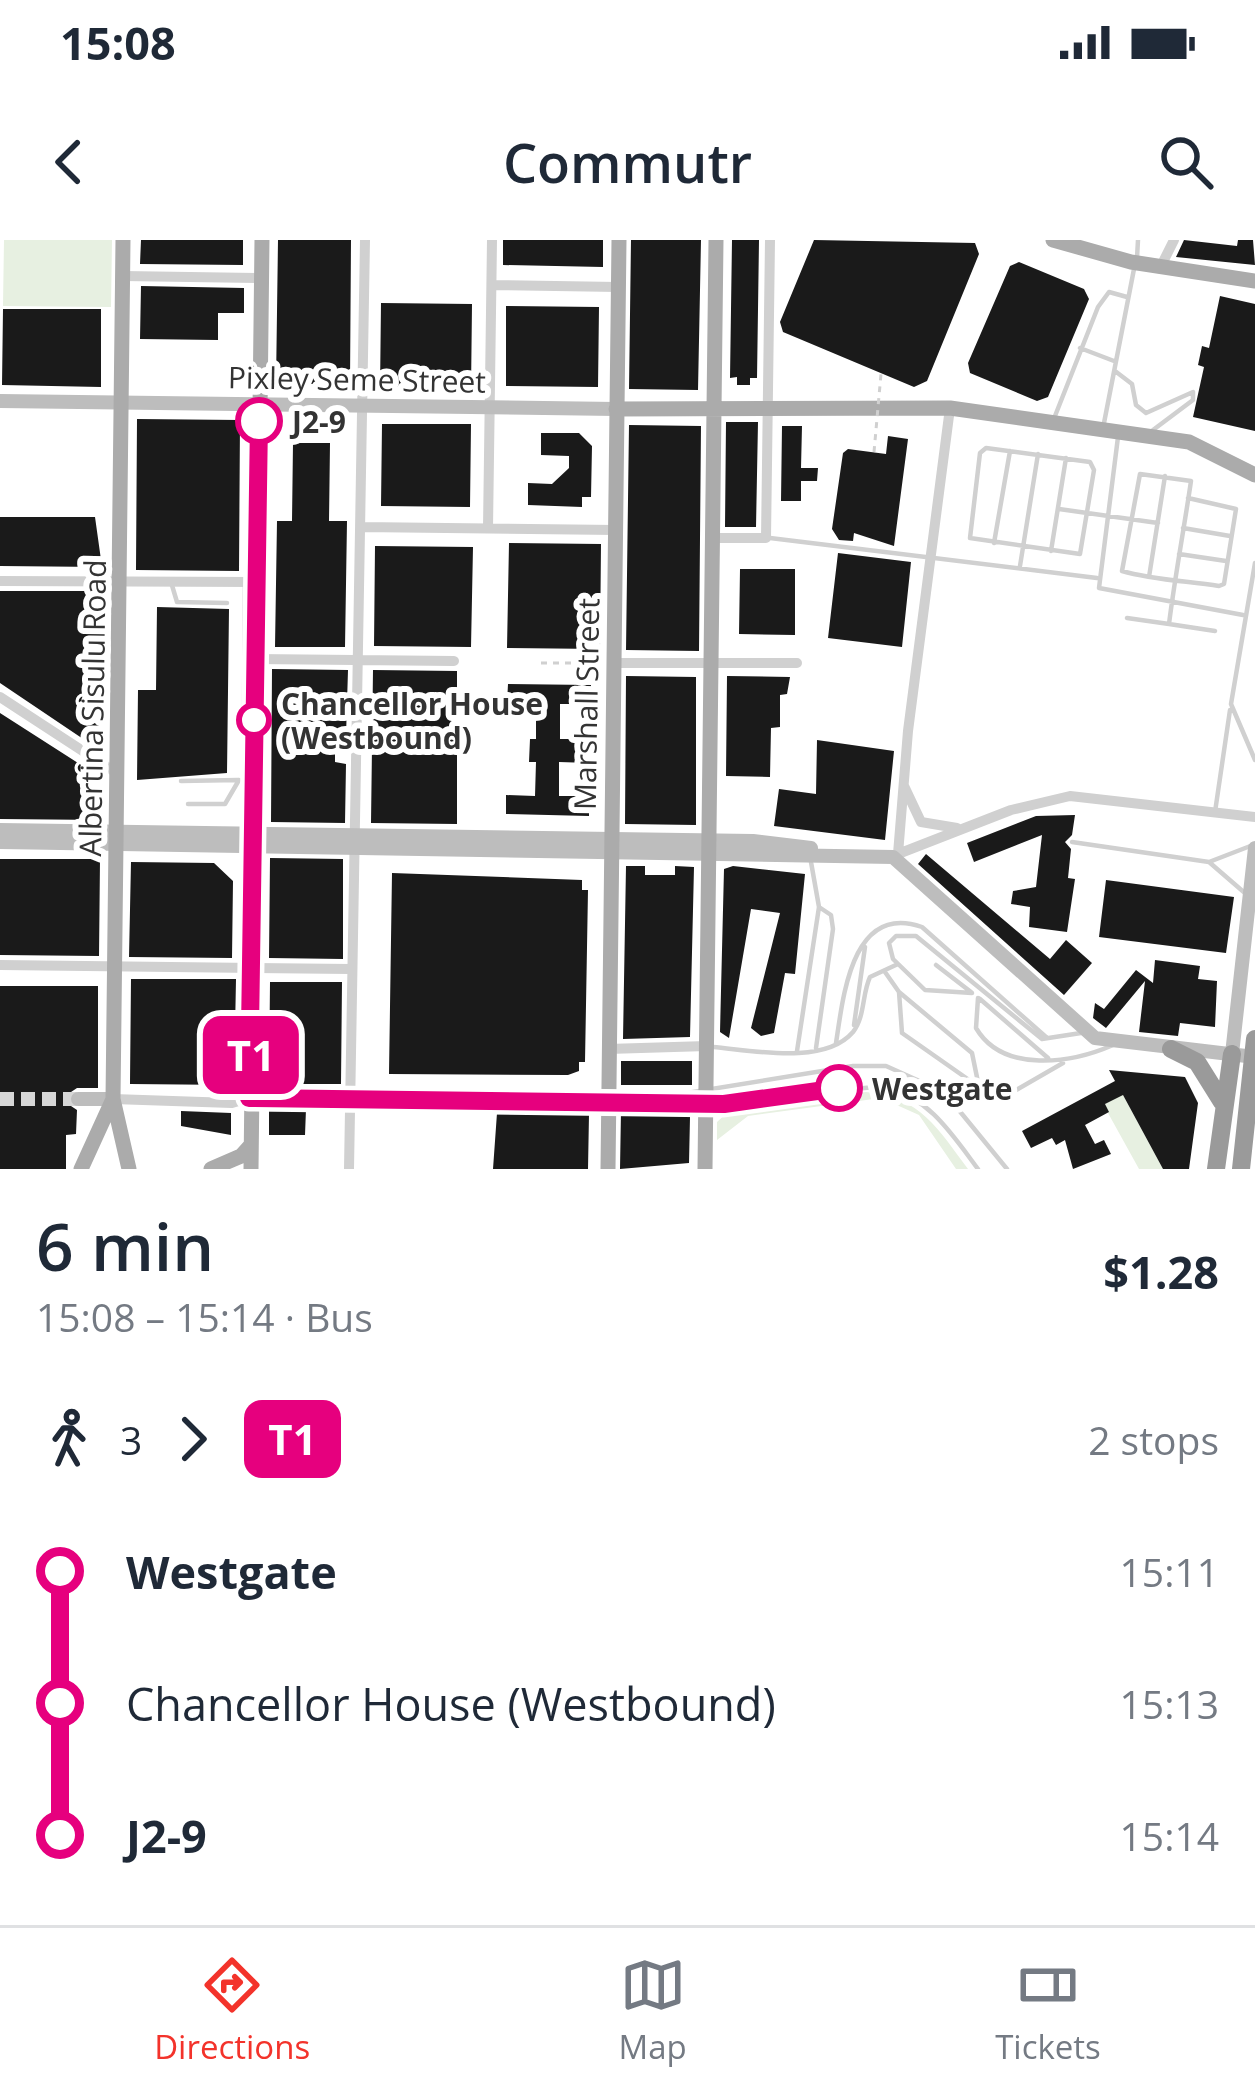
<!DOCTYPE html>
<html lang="en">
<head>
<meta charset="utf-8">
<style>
  body { margin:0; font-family:"Open Sans",sans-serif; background:#f6f6f7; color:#1f2937; height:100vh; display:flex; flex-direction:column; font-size:45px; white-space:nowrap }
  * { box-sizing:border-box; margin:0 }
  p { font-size:39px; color:#747a83 }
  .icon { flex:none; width:66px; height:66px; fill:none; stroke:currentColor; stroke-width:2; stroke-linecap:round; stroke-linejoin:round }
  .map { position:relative; height:929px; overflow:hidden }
  .drawer { display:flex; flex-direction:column; background:#fff; flex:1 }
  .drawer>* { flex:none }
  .badge { padding:0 24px; border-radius:18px; font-size:42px; line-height:78px }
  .map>.badge { position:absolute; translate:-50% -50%; box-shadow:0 0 0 6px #fff }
  .legs { display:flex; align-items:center; gap:18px; height:132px; padding:0 36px; font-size:39px }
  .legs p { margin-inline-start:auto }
  .head { display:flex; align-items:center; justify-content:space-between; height:204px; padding:0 36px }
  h1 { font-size:66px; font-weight:600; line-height:90px }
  ul { padding:0 36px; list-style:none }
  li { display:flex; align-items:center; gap:42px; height:132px; font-size:45px }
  li i { display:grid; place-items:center; width:18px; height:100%; margin:0 15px; background:currentColor }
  li i::after { content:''; width:30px; height:30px; margin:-15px; border:9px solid; border-radius:50%; background:#fff }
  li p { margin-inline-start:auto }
  li:first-child i { background:linear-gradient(#0000 50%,currentColor 0) }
  li:last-child i { background:linear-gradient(currentColor 50%,#0000 0) }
  .status { display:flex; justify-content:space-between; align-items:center; height:84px; padding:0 60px; background:#fff; direction:ltr }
  .status svg { height:33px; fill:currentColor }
  header { display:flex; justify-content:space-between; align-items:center; height:156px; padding:0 36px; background:#fff; font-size:54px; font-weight:600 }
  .tabs { display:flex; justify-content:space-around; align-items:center; height:168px; border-top:3px solid #e0e1e3; background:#fff; font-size:33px; color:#747a83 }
  .tabs a { display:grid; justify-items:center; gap:6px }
  .tabs .selected { color:#f3332b }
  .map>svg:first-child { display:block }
  .green { fill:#e7f0e1 }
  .building { fill:#1a1a1a }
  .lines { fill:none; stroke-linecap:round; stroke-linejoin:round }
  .secondary-tunnel { stroke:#d6d6d6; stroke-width:14; stroke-dasharray:14 7; stroke-linecap:butt }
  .path { stroke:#d0d0d0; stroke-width:3; stroke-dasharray:6 6; stroke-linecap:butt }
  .lane { stroke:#d0d0d0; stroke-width:4.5 }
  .street { stroke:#d0d0d0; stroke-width:10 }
  .secondary { stroke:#bdbdbd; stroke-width:14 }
  .primary { stroke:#ababab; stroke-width:15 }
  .highway { stroke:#9a9a9a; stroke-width:18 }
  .path-bridge { stroke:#d0d0d0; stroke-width:3; stroke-dasharray:6 6; stroke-linecap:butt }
  .highway-bridge { stroke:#9a9a9a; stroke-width:18 }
  .line-1-casing { stroke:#fff; stroke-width:27 }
  .line-1 { stroke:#e6007e; stroke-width:18 }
  .stop-1-dot { fill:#fff; stroke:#e6007e; stroke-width:6 }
  .labels { text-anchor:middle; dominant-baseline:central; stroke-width:12; stroke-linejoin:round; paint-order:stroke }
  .street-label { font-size:30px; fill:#333; stroke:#fff }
  .stop-label { font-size:30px; font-weight:bold; fill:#333; stroke:#fff; text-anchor:start }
</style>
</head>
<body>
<div class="status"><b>15:08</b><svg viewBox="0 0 49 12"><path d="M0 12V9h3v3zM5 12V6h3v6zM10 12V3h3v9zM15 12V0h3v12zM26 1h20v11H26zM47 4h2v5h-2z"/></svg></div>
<header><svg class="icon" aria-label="back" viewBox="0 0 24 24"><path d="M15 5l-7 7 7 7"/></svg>Commutr<svg class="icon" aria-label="search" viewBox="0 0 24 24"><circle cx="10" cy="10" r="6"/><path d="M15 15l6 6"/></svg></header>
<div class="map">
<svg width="1255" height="929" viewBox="0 0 1255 929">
  <rect width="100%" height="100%" fill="#fff"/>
  <!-- green -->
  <path class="green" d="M 4,0 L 112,0 L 111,67 L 3,66 Z
    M 866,852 C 921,857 938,889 968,929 L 956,929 L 919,875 L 881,858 L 748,876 L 717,900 L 717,882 L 730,870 Z
    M 1122,853 L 1163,929 L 1139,929 L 1108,873 L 1105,864 Z"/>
  <!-- building -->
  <path class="building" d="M 141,0 L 243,0 L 243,25 L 140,24 Z
    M 278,0 L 351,0 L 350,144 L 276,144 Z
    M 503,0 L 603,0 L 603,27 L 503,25 Z
    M 631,0 L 701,0 L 698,150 L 629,149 Z
    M 732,0 L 759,0 L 757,138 L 750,138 L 750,145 L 737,145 L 737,137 L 730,138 Z
    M 814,0 L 975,3 L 979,14 L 927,141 L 914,147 L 783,92 L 780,82 Z
    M 1184,0 L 1237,6 L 1238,0 L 1253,0 L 1255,25 L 1176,17 Z
    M 1019,22 L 1084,49 L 1089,59 L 1048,157 L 1037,161 L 970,133 L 968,123 L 1010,26 Z
    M 141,46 L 244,48 L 244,73 L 218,73 L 218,100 L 140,99 Z
    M 1220,56 L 1255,64 L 1255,191 L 1193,177 L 1204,127 L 1198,125 L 1202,106 L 1209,108 Z
    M 381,63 L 472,64 L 471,151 L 380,150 Z
    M 506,66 L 599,67 L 598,147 L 506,146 Z
    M 3,69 L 101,69 L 101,147 L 2,145 Z
    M 137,179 L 240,180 L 239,331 L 136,330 Z
    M 726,182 L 758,182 L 756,287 L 725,287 Z
    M 382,184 L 471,184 L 470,267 L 381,266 Z
    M 629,185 L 701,186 L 699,411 L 626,410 Z
    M 782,186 L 802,186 L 801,228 L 818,228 L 817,241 L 801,241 L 801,261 L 781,261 Z
    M 541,193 L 579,193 L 592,206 L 591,257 L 582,257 L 582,267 L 528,265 L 528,243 L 552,244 L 569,228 L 569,216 L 541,215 Z
    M 888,196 L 908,199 L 894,306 L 854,293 L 853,301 L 839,300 L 832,289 L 843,213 L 848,209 L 886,214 Z
    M 293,203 L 330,203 L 329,281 L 347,281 L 345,407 L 275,407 L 277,281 L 292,281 Z
    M 0,277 L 95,277 L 102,327 L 0,326 Z
    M 509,303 L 601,304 L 600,409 L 507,408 Z
    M 375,306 L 473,307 L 471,407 L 374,406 Z
    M 838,313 L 911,322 L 902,407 L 828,398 Z
    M 740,329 L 795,329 L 795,395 L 739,394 Z
    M 0,351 L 106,351 L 101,511 L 0,443 Z
    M 157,367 L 229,369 L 227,533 L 137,540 L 138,450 L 156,450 Z
    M 272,429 L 348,430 L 346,496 L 335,499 L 335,522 L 346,524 L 345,583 L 271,582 Z
    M 373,430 L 457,431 L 457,584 L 371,583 Z
    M 626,436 L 696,437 L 696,585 L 625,584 Z
    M 727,436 L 790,437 L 787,454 L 780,455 L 780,487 L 771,488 L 770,537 L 726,536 Z
    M 508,444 L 591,445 L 590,464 L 560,464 L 560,499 L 590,499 L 590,523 L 559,522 L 559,556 L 589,556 L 589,576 L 506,574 L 506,555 L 535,556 L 536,522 L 529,522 L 530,499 L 536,499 L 536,464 L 507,463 Z
    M 0,473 L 103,539 L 102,580 L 0,579 Z
    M 817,500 L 894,511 L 885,600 L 774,586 L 779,549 L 816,554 Z
    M 1075,575 L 1072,595 L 1065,602 L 1071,609 L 1068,638 L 1075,639 L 1067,692 L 1029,687 L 1030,667 L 1011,664 L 1013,651 L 1036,647 L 1042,595 L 974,622 L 967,603 L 1036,576 Z
    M 926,614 L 1050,719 L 1066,700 L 1092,723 L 1064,755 L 918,624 Z
    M 270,618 L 343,619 L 343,719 L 269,718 Z
    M 0,619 L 100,619 L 99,716 L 0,715 Z
    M 131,622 L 214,623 L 233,641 L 232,718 L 129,717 Z
    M 626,626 L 645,626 L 645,635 L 675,635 L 675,626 L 694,627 L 690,797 L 623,799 Z
    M 733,626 L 805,634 L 795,734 L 785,733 L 774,793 L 761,796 L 751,788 L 780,673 L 751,669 L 729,798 L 720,792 L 724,629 Z
    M 392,633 L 582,640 L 582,650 L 588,650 L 585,822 L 579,822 L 579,831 L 568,835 L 389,834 Z
    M 1106,640 L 1234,657 L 1226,713 L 1099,697 Z
    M 1155,720 L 1200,726 L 1198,739 L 1217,741 L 1215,787 L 1180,783 L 1178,796 L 1139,792 L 1145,741 L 1106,788 L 1093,778 L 1095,763 L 1104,769 L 1136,730 L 1153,743 Z
    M 131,739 L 236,739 L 234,845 L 130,844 Z
    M 270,742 L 342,742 L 341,844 L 269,844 Z
    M 0,746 L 98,746 L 98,848 L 77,848 L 68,854 L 68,864 L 77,870 L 76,894 L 66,895 L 66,929 L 0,929 Z
    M 621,821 L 692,821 L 692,845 L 621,845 Z
    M 1109,830 L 1185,837 L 1198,863 L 1189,929 L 1163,929 L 1123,855 L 1105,864 L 1109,872 L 1085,885 L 1095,904 L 1104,900 L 1111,914 L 1073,929 L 1065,900 L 1056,905 L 1052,898 L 1031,908 L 1022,891 L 1115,841 Z
    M 269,868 L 306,869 L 305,895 L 269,895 Z
    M 181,871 L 231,873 L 231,895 L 181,886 Z
    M 621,871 L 675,871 L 690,877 L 689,923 L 620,929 Z
    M 497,873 L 589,874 L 588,929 L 493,929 Z"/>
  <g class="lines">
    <!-- secondary-tunnel -->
    <path class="secondary-tunnel" d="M 0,859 L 78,859"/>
    <!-- path -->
    <path class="path" d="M 541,423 L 599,423"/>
    <!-- lane -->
    <path class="lane" d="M 1137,18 L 1138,0
      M 1080,108 L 1114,121
      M 1115,131 L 1132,144 L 1136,165 L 1146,173 L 1193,152 L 1193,160 L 1153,190
      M 1055,176 L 1098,67 L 1109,52 L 1127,57
      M 1104,183 L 1134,29
      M 1118,197 L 1099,348 L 1243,375
      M 986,208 L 1090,222 L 1094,230 L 1080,314 L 970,298 L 980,213 Z
      M 1059,269 L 1158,283
      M 1183,288 L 1230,296
      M 770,298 L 1097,338
      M 994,303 L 1010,211
      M 1051,311 L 1066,218
      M 1179,314 L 1226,321
      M 1255,323 L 1231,464 L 1255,520
      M 1020,326 L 1038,214
      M 1149,337 L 1165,236
      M 171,342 L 177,362 L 227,363
      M 1127,378 L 1169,384 C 1175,336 1184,289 1191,241 L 1140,234 L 1122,331 C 1153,340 1187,341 1219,346 L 1224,344 L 1236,269 L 1188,258
      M 1169,384 L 1215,391
      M 181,541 L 238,540
      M 188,564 L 225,564 L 239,540
      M 1215,572 L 1230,470
      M 243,589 L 245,342
      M 1072,602 L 1209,622
      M 1246,654 L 1209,622 L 1253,605
      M 936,725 L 971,752
      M 885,732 L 899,752 L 902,793 L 979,847 L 1011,853 L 1063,823
      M 899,752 L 972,813 L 979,847
      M 972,753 L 925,750 L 893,719 L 889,703 L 896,696 L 916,696 L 1042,799 L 1081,793
      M 978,758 L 976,788 C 1003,834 1072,823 1113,805
      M 980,759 L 1048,818
      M 854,785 L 865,707
      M 836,803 C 843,759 851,662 922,687 L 1046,797
      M 713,807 C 750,810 824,826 853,792 C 865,777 862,754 870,737 L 898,724
      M 816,808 L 833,689 L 831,675 L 819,667
      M 797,811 L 819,667 L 811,622
      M 255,858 L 604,860
      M 656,858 L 853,826 L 886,826 L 944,852 L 1007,929
      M 615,860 L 700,863
      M 711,863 L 885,846 C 930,859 951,893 978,929"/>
    <!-- street -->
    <path class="street" d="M 1161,26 L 1174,0
      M 123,36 L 261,38
      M 492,45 L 618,47
      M 361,287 L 616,290
      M 488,288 L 492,0
      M 712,298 L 766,298 L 770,0
      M 0,341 L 255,342
      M 255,419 L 454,421
      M 614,423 L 797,423
      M 0,457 L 118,534
      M 904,546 L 921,582 L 957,588
      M 898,614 L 1011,570 L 1070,556 L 1255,577
      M 893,617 L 898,614 L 908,491 L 950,168
      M 0,725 L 351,729
      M 608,809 L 707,806
      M 113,859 L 232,863 L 249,858
      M 349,929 L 365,0"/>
    <!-- secondary -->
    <path class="secondary" d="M 0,161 L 616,169
      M 0,590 L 753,601 L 811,608
      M 0,602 L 893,617 L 1095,798 L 1255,817
      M 1232,814 L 1255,608
      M 78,859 L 113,859"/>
    <!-- primary -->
    <path class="primary" d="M 1053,0 L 1131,22 L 1255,41
      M 616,169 L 950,168 L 1189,202 L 1255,235
      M 113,859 L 129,929
      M 81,929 L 113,859 L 123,0
      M 211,929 L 241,916 L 250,906
      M 251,929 L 262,0
      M 608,929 L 619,0
      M 705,929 L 716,0"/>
    <!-- highway -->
    <path class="highway" d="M 1171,809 L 1197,822 L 1222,862
      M 1216,929 L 1232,814"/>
    <!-- path-bridge -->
    <path class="path-bridge" d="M 874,212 L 881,134"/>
    <!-- highway-bridge -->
    <path class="highway-bridge" d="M 1241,929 L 1255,799"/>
  </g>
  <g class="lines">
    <!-- line-1 casing -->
    <g class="line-1-casing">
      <path id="line-1" d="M 259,181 L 249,858 L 724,864 L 839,848"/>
    </g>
    <!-- line-1 -->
    <use href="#line-1" class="line-1"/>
  </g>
  <!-- markers -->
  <g class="stop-1-dot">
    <circle cx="259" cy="181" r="21"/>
    <circle cx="254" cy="480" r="15"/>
    <circle cx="839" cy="848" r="21"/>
  </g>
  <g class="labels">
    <!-- street labels -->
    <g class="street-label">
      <text transform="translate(357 139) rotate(1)">Pixley Seme Street</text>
      <text transform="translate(586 464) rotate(-89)">Marshall Street</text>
      <text transform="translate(92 468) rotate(-89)">Albertina Sisulu Road</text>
    </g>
    <!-- stop labels -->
    <g class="stop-label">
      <text x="292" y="181">J2-9</text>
      <text x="281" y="463">Chancellor House<tspan x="281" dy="34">(Westbound)</tspan></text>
      <text x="872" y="848">Westgate</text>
    </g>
  </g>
</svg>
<b class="badge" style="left:251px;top:815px;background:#e6007e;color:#fff">T1</b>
</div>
<section class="drawer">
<div class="head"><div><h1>6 min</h1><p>15:08 – 15:14 · Bus</p></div><b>$1.28</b></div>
<div class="legs"><svg class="icon" aria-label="walk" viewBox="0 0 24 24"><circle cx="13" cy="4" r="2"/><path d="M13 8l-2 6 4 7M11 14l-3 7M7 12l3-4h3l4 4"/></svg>3<svg class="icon" aria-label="forward" viewBox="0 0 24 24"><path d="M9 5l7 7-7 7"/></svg><b class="badge" style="background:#e6007e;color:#fff">T1</b><p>2 stops</p></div>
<ul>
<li><i style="color:#e6007e"></i><b>Westgate</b><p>15:11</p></li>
<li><i style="color:#e6007e"></i><span>Chancellor House (Westbound)</span><p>15:13</p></li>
<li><i style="color:#e6007e"></i><b>J2-9</b><p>15:14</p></li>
</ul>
</section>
<nav class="tabs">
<a class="selected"><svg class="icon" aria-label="directions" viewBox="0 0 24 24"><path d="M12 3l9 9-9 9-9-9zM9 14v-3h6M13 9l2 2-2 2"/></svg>Directions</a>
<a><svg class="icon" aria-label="map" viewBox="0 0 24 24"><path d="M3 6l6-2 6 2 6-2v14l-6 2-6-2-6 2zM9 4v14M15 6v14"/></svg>Map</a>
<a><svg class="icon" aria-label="tickets" viewBox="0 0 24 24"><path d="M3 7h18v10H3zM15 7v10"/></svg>Tickets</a>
</nav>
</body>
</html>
